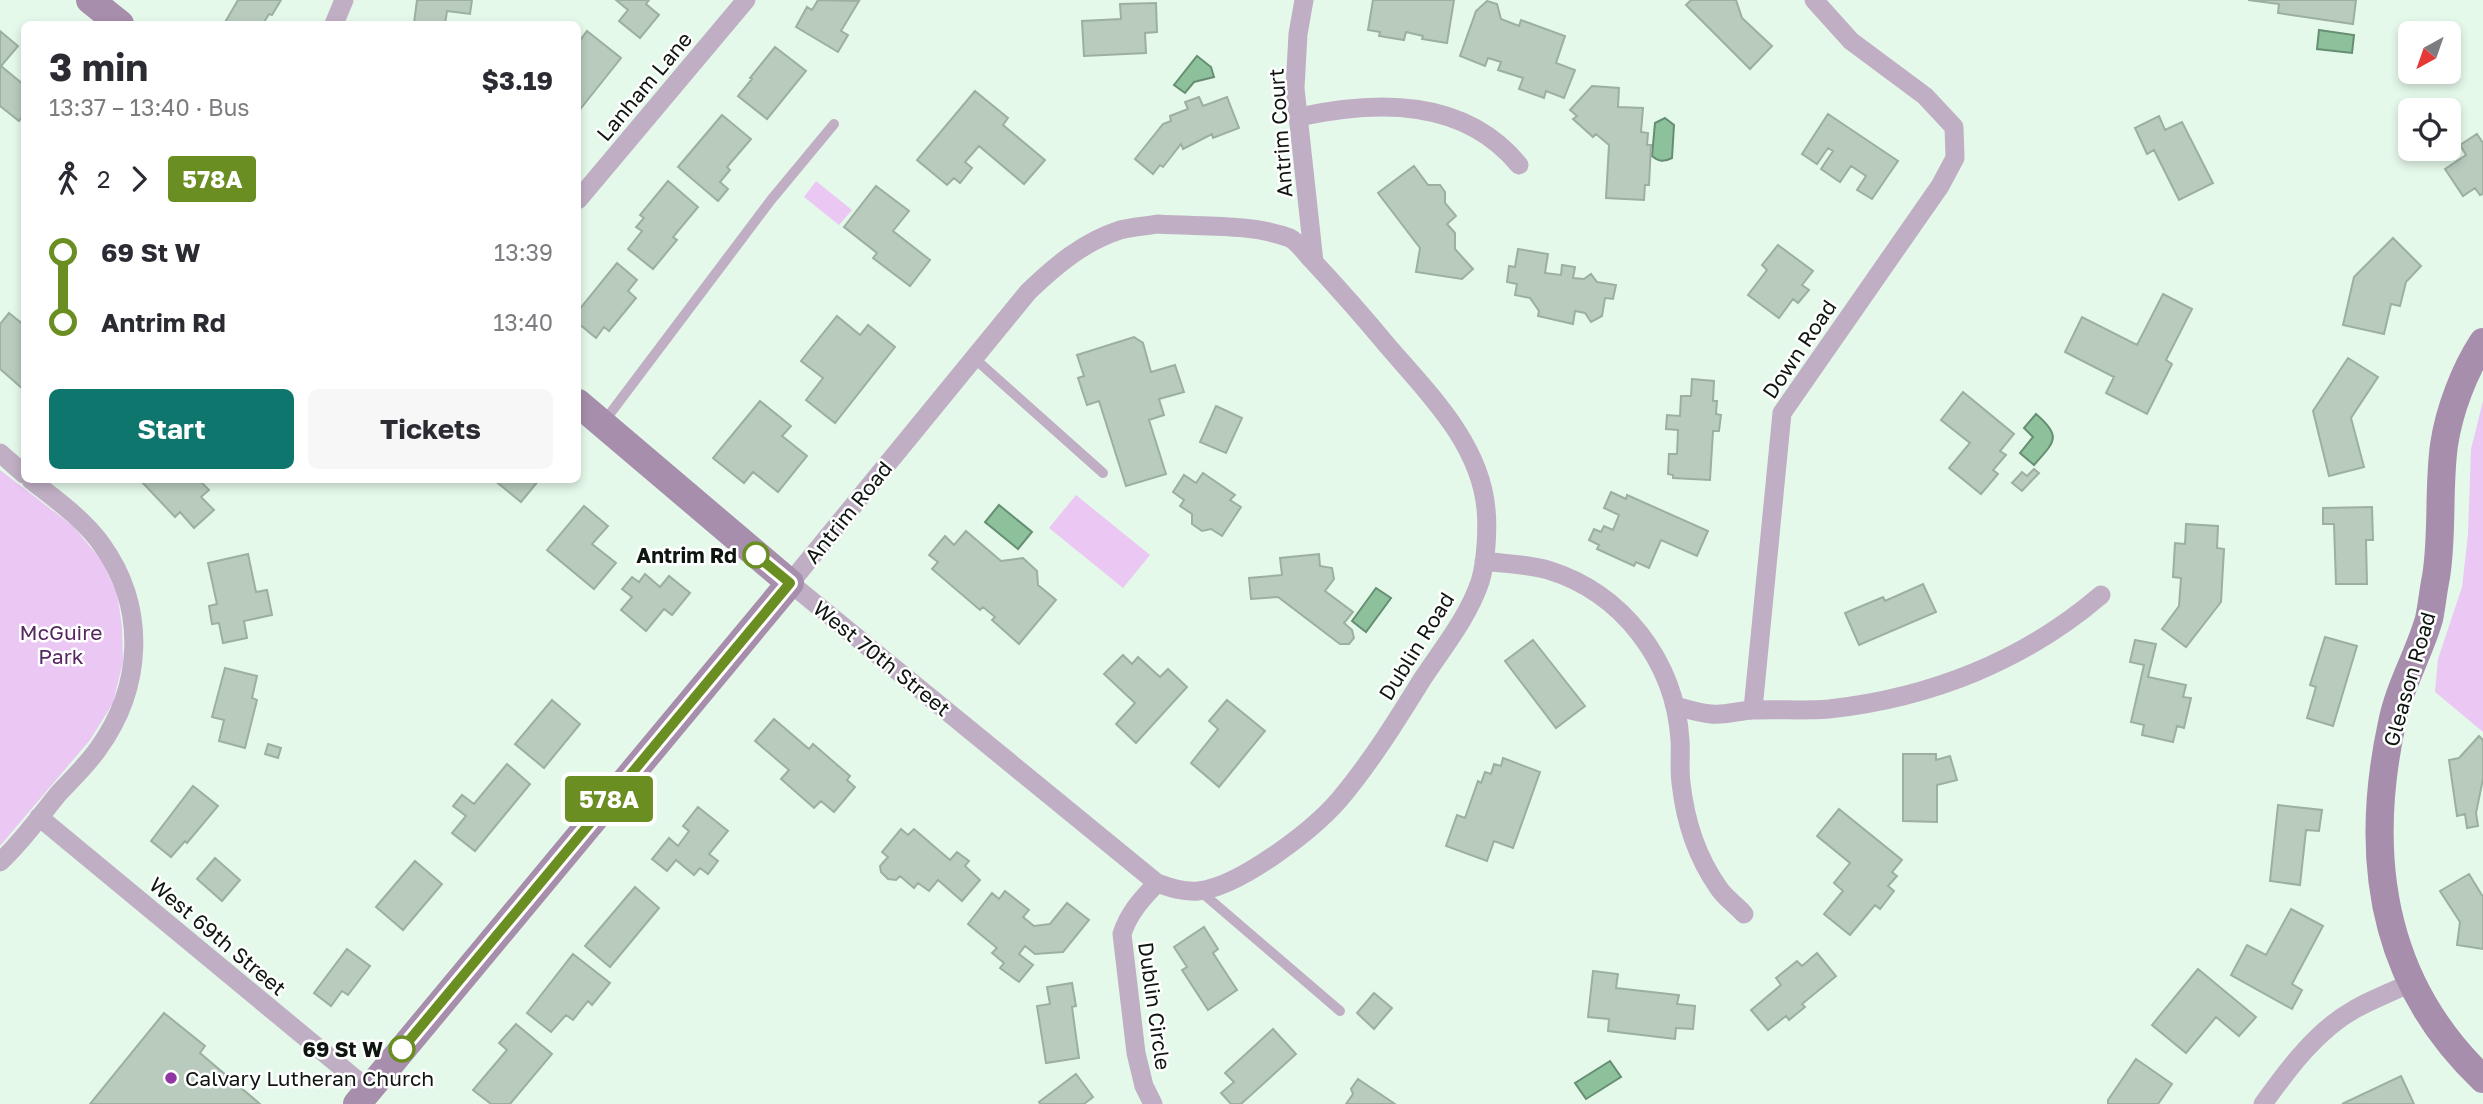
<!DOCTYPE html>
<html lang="en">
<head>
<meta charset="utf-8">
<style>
  body { margin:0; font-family:"Golos Text",sans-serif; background:#f7f7f7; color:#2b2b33; height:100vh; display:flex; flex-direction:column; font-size:26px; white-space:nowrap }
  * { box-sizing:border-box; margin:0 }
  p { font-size:23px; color:#7c7c81 }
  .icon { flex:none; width:38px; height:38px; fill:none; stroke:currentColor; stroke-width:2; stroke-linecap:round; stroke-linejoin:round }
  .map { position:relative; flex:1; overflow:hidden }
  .side { position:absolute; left:21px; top:21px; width:560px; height:462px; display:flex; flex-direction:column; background:#fff; border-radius:10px; box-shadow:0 4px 10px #0003 }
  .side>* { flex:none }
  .badge { padding:0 14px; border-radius:5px; font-size:24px; line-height:46px }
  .needle { width:46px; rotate:220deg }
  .controls { position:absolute; left:2398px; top:21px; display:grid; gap:14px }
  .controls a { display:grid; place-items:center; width:63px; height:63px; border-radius:10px; background:#fff; box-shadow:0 4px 10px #0003; font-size:35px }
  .map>.badge { position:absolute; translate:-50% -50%; box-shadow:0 0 0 4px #fff }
  .legs { display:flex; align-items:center; gap:10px; height:77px; padding:0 28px; font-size:23px }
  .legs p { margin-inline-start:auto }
  .summary { display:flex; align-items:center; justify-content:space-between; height:119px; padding:0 28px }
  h1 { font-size:38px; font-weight:700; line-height:52px }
  .button { display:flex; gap:14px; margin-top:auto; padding:14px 28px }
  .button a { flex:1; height:80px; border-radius:10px; background:#0f766e; color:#fff; font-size:28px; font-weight:700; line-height:80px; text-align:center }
  .button a+a { background:#f7f7f7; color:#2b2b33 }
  ul { padding:0 28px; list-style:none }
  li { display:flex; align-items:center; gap:24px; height:70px; font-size:26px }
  li i { display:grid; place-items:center; width:10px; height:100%; margin:0 9px; background:currentColor }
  li i::after { content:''; width:18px; height:18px; margin:-9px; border:5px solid; border-radius:50%; background:#fff }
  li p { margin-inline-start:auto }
  li:first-child i { background:linear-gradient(#0000 50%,currentColor 0) }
  li:last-child i { background:linear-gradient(currentColor 50%,#0000 0) }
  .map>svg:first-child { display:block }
  .green { fill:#ebc7f3 }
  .water { fill:#8cc19b; stroke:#668e72; stroke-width:2 }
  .building { fill:#b8cbbc; stroke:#9cafa0; stroke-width:2 }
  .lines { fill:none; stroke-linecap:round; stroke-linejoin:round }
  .lane { stroke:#c0afc4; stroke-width:10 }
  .street { stroke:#c0afc4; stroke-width:19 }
  .secondary { stroke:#a78eac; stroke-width:28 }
  .line-1-casing { stroke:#fff; stroke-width:16 }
  .line-1 { stroke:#6b8e23; stroke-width:10 }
  .stop-1-dot { fill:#fff; stroke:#6b8e23; stroke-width:3.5 }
  .poi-dot { fill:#9037a3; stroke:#fff; stroke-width:2.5 }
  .labels { text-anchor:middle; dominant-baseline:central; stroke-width:5; stroke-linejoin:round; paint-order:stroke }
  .street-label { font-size:21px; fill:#0f1611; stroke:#fff }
  .stop-label { font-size:21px; font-weight:bold; fill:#0f1611; stroke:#fff; text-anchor:end }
  .park-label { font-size:21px; fill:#562760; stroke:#fff }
  .poi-label { font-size:21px; fill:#0f1611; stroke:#fff; text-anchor:start }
</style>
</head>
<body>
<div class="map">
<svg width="2483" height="1104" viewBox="0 0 2483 1104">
  <rect width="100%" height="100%" fill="#e5f9ea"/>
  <!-- green -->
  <path class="green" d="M 816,181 L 852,210 L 839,225 L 804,197 Z
    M 2483,401 L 2483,732 L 2435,692 L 2438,659 L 2462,587 L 2468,534 L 2471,449 Z
    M 0,470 L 73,526 L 102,561 L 117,593 L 122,626 L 123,662 L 113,703 L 90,740 L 0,846 Z
    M 1076,495 L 1150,555 L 1123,588 L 1049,528 Z"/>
  <!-- water -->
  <path class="water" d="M 2319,30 L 2354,35 L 2352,53 L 2317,49 Z
    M 1197,56 L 1211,67 L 1214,77 L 1194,82 L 1185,93 L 1174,85 Z
    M 1665,118 L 1674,125 L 1672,158 C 1664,162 1659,162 1652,156 L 1655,123 Z
    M 2036,414 C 2063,437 2054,442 2034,465 L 2020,453 L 2033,437 L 2024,428 Z
    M 999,505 L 1032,532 L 1018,549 L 985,522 Z
    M 1376,588 L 1391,598 L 1366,632 L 1352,621 Z
    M 1610,1061 L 1621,1077 L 1586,1099 L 1575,1083 Z"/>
  <!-- building -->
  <path class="building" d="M 238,0 L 281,0 L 272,15 L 269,14 L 263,24 L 224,24 Z
    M 417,0 L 472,0 L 470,14 L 447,11 L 445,24 L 414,23 Z
    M 616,0 L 649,0 L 646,4 L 659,15 L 640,38 L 619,21 L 628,10 Z
    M 818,0 L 859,1 L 841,31 L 848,35 L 838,52 L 796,27 L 807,7 L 812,10 Z
    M 1373,0 L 1454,0 L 1447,43 L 1422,39 L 1423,36 L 1406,32 L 1404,40 L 1379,36 L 1380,32 L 1368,30 Z
    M 1691,0 L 1736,0 L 1742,18 L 1772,46 L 1750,69 L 1686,5 Z
    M 2248,0 L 2356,0 L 2353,24 L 2278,13 L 2279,4 Z
    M 1487,1 L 1497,4 L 1501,19 L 1519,26 L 1521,20 L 1565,36 L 1556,63 L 1575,70 L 1564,98 L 1546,91 L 1544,98 L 1519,89 L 1523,78 L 1498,70 L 1501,62 L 1488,58 L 1485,66 L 1460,56 L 1476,11 Z
    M 1156,3 L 1157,32 L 1145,33 L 1146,53 L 1084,56 L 1082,21 L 1121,19 L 1120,4 Z
    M 0,31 L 18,46 L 1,66 L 24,85 L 24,114 L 19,121 L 0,106 Z
    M 587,31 L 621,58 L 578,112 L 578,43 Z
    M 775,47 L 806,71 L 767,119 L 738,96 L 752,79 L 750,78 Z
    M 1592,86 L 1619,88 L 1618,107 L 1643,108 L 1641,132 L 1648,133 L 1647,145 L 1651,145 L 1649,185 L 1645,185 L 1644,200 L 1606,198 L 1609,145 L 1596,134 L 1593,137 L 1573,119 L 1577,116 L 1570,110 Z
    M 975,91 L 1008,118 L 1003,125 L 1045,160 L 1024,184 L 979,146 L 965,162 L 972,168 L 960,183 L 954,178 L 947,185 L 917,160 Z
    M 1199,97 L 1203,106 L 1227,97 L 1239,128 L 1213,138 L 1212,134 L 1183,149 L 1181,144 L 1163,167 L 1160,165 L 1153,174 L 1135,159 L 1163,124 L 1171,121 L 1170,116 L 1188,109 L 1185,102 Z
    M 1828,114 L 1898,161 L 1872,199 L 1857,190 L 1866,176 L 1851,166 L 1840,182 L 1821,169 L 1833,151 L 1828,148 L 1817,164 L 1802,154 Z
    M 722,115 L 751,139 L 727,167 L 730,170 L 720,182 L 728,189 L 718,201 L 678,167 Z
    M 2159,116 L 2165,130 L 2182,122 L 2213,183 L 2179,200 L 2154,150 L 2147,154 L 2135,128 Z
    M 2477,134 L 2483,143 L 2483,194 L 2480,195 L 2475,188 L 2463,196 L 2445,169 L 2466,155 L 2460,145 Z
    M 1414,166 L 1428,185 L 1440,185 L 1445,192 L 1445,203 L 1456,216 L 1447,224 L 1455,233 L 1455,249 L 1473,269 L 1462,279 L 1416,272 L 1420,248 L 1378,193 Z
    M 668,181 L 698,207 L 673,237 L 677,240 L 653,269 L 628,249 L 642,231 L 636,227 L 644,218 L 640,215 Z
    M 876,186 L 909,211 L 893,231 L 930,260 L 910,286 L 873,258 L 877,253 L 844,227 Z
    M 2393,238 L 2421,266 L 2406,282 L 2400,306 L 2391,304 L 2384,334 L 2343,325 L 2354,277 Z
    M 1778,245 L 1813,271 L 1802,285 L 1809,290 L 1798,303 L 1793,299 L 1779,318 L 1748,295 L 1767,270 L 1762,265 Z
    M 1518,249 L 1548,254 L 1545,273 L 1561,275 L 1562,265 L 1575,267 L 1573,278 L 1584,279 L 1591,274 L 1597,282 L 1616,285 L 1613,299 L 1605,298 L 1602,316 L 1591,322 L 1585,313 L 1575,311 L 1573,324 L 1538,316 L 1539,311 L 1530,298 L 1515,295 L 1517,284 L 1507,282 L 1509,266 L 1515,267 Z
    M 617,263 L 637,280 L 628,291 L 636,298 L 609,331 L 604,327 L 596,338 L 578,323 L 578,311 Z
    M 2163,294 L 2192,309 L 2166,360 L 2172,364 L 2147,414 L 2106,393 L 2114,377 L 2065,352 L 2082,317 L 2137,345 Z
    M 9,313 L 24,325 L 24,390 L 0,369 L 0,324 Z
    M 837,316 L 860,335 L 868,325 L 895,347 L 835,423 L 806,400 L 823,378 L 801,361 Z
    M 1134,337 L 1143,343 L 1151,372 L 1175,365 L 1184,392 L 1159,399 L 1164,415 L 1149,420 L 1166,474 L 1126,486 L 1099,401 L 1087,405 L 1078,378 L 1084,376 L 1077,355 Z
    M 2348,358 L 2378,377 L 2351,418 L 2364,467 L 2329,476 L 2313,411 Z
    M 1692,379 L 1714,381 L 1713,401 L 1717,401 L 1716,414 L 1721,415 L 1719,431 L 1713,431 L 1710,480 L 1673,478 L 1673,475 L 1668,474 L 1669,454 L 1677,454 L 1678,430 L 1666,429 L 1667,415 L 1680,416 L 1681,396 L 1691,396 Z
    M 1963,392 L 2014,434 L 2000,451 L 2006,455 L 1993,470 L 1998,474 L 1981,494 L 1949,468 L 1970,443 L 1941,420 Z
    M 760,401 L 791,426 L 782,436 L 807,456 L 778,492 L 753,472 L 744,483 L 713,458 Z
    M 1216,406 L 1242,418 L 1226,453 L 1200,442 Z
    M 2034,469 L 2039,473 L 2022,491 L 2012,483 L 2022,472 L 2027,476 Z
    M 1203,473 L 1235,495 L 1230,500 L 1241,507 L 1222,536 L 1211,529 L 1202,531 L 1192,524 L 1192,514 L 1180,506 L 1184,500 L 1173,492 L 1184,475 L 1196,483 Z
    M 143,480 L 199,480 L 209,490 L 201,497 L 214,510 L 194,528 L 180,512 L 175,517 L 141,481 Z
    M 494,480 L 539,480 L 521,502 Z
    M 1611,492 L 1626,499 L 1627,495 L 1708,531 L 1697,556 L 1661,540 L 1649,568 L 1636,562 L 1634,566 L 1597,549 L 1599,545 L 1589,540 L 1594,529 L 1601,532 L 1604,526 L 1613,530 L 1619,515 L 1604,508 Z
    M 584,506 L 608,526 L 592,544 L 616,563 L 594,589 L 547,550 Z
    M 2372,507 L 2373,540 L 2366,540 L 2367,584 L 2336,584 L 2334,524 L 2323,524 L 2323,508 Z
    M 2186,524 L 2218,526 L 2217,548 L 2224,549 L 2221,602 L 2186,647 L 2162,629 L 2179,606 L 2181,578 L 2173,577 L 2175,543 L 2185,544 Z
    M 966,531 L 1001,561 L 1023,558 L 1037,571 L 1038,585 L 1056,600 L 1019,644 L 992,620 L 995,617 L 983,607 L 980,610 L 932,569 L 938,562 L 929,555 L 945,536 L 954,545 Z
    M 248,554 L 256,592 L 267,590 L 272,615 L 244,621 L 247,638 L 223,643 L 219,623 L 212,624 L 209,606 L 217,604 L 208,563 Z
    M 1319,554 L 1320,566 L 1332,568 L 1334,579 L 1325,591 L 1353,612 L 1344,623 L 1352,630 L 1354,638 L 1349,644 L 1340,644 L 1278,597 L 1251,599 L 1249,578 L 1282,575 L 1280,558 Z
    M 645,574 L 660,587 L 669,576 L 690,593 L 672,615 L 664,609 L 646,631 L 621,610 L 632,597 L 622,589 L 632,577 L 639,582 Z
    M 1923,584 L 1936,612 L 1859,645 L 1845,613 L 1883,597 L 1885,601 Z
    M 2325,637 L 2357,646 L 2333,726 L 2307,718 L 2316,687 L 2310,685 Z
    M 1533,640 L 1585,706 L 1556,728 L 1505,661 Z
    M 2135,640 L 2156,644 L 2148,677 L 2186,685 L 2183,697 L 2191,698 L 2184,728 L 2177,726 L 2173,742 L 2142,735 L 2144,725 L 2131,722 L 2144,665 L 2130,662 Z
    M 1123,655 L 1132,664 L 1138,657 L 1160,677 L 1168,669 L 1187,687 L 1136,743 L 1116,724 L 1135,703 L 1104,674 Z
    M 225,668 L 257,676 L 252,698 L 257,700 L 245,748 L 219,741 L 224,720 L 212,717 Z
    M 552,700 L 580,724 L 544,768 L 515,744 Z
    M 1227,700 L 1265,731 L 1219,787 L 1191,763 L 1218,729 L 1209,721 Z
    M 774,719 L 809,749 L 813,744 L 850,776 L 847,780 L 855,787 L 834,812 L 821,801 L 814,808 L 781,779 L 789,770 L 755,741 Z
    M 2479,736 L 2483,740 L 2483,779 L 2476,813 L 2478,826 L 2467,828 L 2465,814 L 2457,816 L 2449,760 L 2459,758 Z
    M 268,744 L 281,748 L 278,758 L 265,754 Z
    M 1903,754 L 1936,754 L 1936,760 L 1950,756 L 1957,780 L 1937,785 L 1937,822 L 1903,821 Z
    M 1503,758 L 1540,772 L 1513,848 L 1494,841 L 1487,861 L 1446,846 L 1457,815 L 1465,818 L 1478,781 L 1481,783 L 1485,772 L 1491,774 L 1494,764 L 1501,766 Z
    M 507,764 L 530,784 L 475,851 L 452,833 L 466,816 L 453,806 L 462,795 L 474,804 Z
    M 193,786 L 218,806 L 187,843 L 185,841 L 171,857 L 151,841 Z
    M 2278,805 L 2322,810 L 2319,831 L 2306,830 L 2300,885 L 2270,881 Z
    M 698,807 L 728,831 L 709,854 L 718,861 L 708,874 L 700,868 L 694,875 L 676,860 L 667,871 L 652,859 L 669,838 L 678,846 L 689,831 L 683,826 Z
    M 1839,809 L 1902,860 L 1892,872 L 1897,876 L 1888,886 L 1894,891 L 1880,909 L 1875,905 L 1850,935 L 1824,914 L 1843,891 L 1834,883 L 1850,863 L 1817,836 Z
    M 901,829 L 908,835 L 914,829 L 950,860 L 957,852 L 969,861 L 965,866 L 980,880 L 962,901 L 938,880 L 929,891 L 918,883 L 914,888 L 900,876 L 896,880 L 888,879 L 881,872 L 880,866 L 888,857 L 882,852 Z
    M 215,858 L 240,880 L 222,901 L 197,879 Z
    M 415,861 L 442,884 L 403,930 L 376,907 Z
    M 2469,874 L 2483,897 L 2483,949 L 2457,945 L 2460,922 L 2440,891 Z
    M 635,887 L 659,908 L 610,967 L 585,946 Z
    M 1005,891 L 1029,910 L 1023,917 L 1034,926 L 1050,924 L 1067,903 L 1089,920 L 1063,952 L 1035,954 L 1025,946 L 1019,954 L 1033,965 L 1019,982 L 1000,968 L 1004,963 L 992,953 L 997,948 L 968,924 L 992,893 L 999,899 Z
    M 2291,909 L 2323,926 L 2292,984 L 2302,990 L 2292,1009 L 2231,975 L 2247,945 L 2266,955 Z
    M 1204,927 L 1218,949 L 1213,953 L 1237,990 L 1208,1010 L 1182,970 L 1187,967 L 1174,947 Z
    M 347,949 L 370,966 L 348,995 L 342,991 L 331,1006 L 314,993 Z
    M 1817,953 L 1836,976 L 1802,1004 L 1805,1007 L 1789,1020 L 1786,1016 L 1768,1030 L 1751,1010 L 1781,985 L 1776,978 L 1797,961 L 1802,966 Z
    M 573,954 L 610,983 L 592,1005 L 588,1001 L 573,1020 L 566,1015 L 551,1032 L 527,1013 Z
    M 2198,969 L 2256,1017 L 2239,1036 L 2216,1017 L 2186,1053 L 2152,1025 Z
    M 1593,971 L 1618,974 L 1616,988 L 1679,995 L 1677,1004 L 1695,1006 L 1693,1029 L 1676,1028 L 1675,1039 L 1608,1031 L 1609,1019 L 1588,1017 Z
    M 1072,983 L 1076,1006 L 1072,1007 L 1079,1058 L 1046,1063 L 1037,1006 L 1050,1004 L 1047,987 Z
    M 1374,993 L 1392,1008 L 1374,1029 L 1357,1013 Z
    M 164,1013 L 205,1046 L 200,1053 L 260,1104 L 90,1104 Z
    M 516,1024 L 552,1054 L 510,1104 L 491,1104 L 473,1090 L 507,1050 L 499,1043 Z
    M 1273,1029 L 1296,1054 L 1241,1104 L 1231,1104 L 1221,1093 L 1234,1082 L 1225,1073 Z
    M 2136,1059 L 2172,1084 L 2158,1104 L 2108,1104 L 2108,1100 Z
    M 1076,1074 L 1093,1097 L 1084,1104 L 1040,1104 L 1039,1102 Z
    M 2401,1076 L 2414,1104 L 2342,1104 Z
    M 1358,1079 L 1395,1104 L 1346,1104 L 1353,1094 L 1351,1089 Z"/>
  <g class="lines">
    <!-- lane -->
    <path class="lane" d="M 974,358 L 1103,473
      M 603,423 L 771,200 L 834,124
      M 1200,891 L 1340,1011"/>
    <!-- street -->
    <path class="street" d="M 1304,0 L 1298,34 L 1295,88 L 1314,262
      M 334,24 L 344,0
      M 1299,117 C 1377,100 1464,98 1519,165
      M 578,200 L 746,0
      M 1158,224 C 1200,227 1250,223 1290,238 C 1298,242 1306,254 1312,260 C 1338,288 1362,315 1386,344 C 1426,391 1480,442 1486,509 C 1488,529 1486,563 1480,582 C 1468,617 1443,648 1423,678 C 1397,720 1371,762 1339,800 C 1312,831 1239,887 1198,891 C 1183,892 1171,888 1157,883 L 790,583 L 1028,292 C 1055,266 1083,242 1120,230 C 1132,227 1146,226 1158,224 Z
      M 0,453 L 24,474
      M 1484,561 C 1505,564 1528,564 1548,570 C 1623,593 1675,662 1680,740 C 1681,754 1679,768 1681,783 C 1685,819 1697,857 1718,887 C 1724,897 1736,905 1744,914
      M 1675,706 C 1687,709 1699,713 1711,714 C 1725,716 1740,710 1754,710 C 1779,709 1804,711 1829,709 C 1930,698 2024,661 2101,595
      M 1753,709 L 1782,413 L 1940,186 L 1955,158 L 1954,127 L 1925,96 L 1851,41 L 1814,0
      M 39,817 L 369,1090
      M 0,862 C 22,842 40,816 59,793 C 72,779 87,765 98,749 C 143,687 147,608 102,545 C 84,519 55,499 31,480
      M 1153,1104 L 1144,1086 L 1136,1053 L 1122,934 C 1129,912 1142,899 1157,883
      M 2263,1104 C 2288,1069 2317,1030 2355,1009 C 2373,999 2392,992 2410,983"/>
    <!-- secondary -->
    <path class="secondary" d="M 90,0 L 120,24
      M 2483,342 C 2464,371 2449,411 2444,445 C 2438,489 2443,534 2436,577 C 2433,591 2432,605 2429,619 C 2419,654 2399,687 2392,723 C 2363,857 2381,982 2483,1079
      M 357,1104 L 790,583 L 578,403"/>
  </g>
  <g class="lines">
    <!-- line-1 casing -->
    <g class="line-1-casing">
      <path id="line-1" d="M 402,1049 L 790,583 L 756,555"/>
    </g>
    <!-- line-1 -->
    <use href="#line-1" class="line-1"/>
  </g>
  <!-- markers -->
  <g class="stop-1-dot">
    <circle cx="756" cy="555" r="12"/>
    <circle cx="402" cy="1049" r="12"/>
  </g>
  <circle class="poi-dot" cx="171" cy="1078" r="7"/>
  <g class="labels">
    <!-- street labels -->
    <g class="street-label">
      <text transform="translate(644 86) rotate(-50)">Lanham Lane</text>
      <text transform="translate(1280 133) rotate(-94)">Antrim Court</text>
      <text transform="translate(1799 349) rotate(-56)">Down Road</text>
      <text transform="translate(848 512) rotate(-51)">Antrim Road</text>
      <text transform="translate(1416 646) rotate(-58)">Dublin Road</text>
      <text transform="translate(882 658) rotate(39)">West 70th Street</text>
      <text transform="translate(2409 679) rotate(-74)">Gleason Road</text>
      <text transform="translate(218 936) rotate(40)">West 69th Street</text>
      <text transform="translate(1155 1006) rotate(82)">Dublin Circle</text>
    </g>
    <!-- stop labels -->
    <g class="stop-label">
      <text x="737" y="555">Antrim Rd</text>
      <text x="383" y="1049">69 St W</text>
    </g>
    <!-- park labels -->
    <g class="park-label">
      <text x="61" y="632">McGuire<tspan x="61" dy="24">Park</tspan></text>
    </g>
    <!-- poi labels -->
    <g class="poi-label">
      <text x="185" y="1078">Calvary Lutheran Church</text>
    </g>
  </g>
</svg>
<div class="controls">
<a><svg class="needle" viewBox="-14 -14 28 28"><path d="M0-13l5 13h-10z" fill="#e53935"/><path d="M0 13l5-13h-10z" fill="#7c7c81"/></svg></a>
<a><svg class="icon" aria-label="locate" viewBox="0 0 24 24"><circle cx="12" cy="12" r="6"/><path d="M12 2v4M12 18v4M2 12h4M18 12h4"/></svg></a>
</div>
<b class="badge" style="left:609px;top:799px;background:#6b8e23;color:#fff">578A</b>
<section class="side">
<div class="summary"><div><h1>3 min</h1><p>13:37 – 13:40 · Bus</p></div><b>$3.19</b></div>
<div class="legs"><svg class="icon" aria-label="walk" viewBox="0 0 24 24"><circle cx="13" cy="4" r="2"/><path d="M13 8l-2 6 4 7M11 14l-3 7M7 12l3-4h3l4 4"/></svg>2<svg class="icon" aria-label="forward" viewBox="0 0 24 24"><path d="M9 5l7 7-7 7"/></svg><b class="badge" style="background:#6b8e23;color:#fff">578A</b></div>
<ul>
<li><i style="color:#6b8e23"></i><b>69 St W</b><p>13:39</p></li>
<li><i style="color:#6b8e23"></i><b>Antrim Rd</b><p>13:40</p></li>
</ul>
<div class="button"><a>Start</a><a>Tickets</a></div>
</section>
</div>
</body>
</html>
